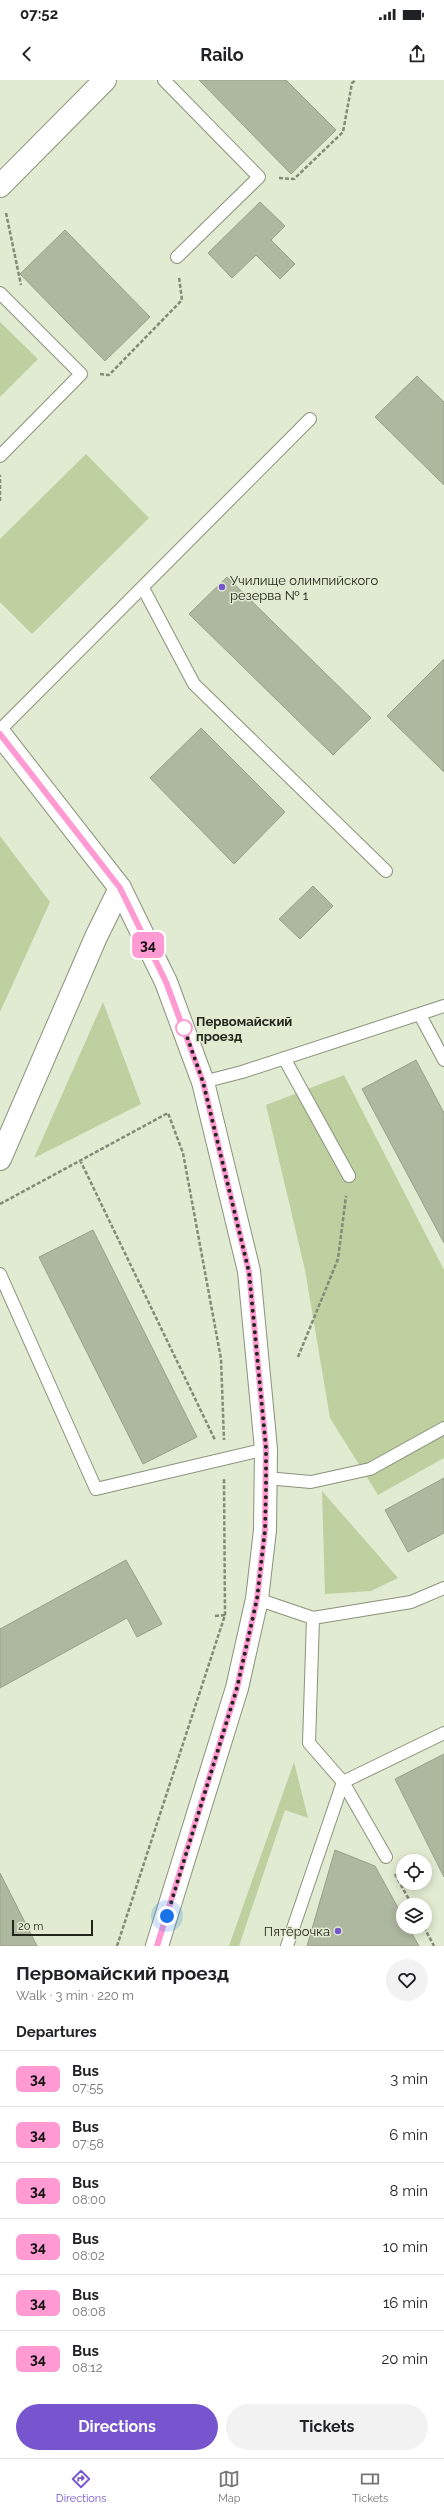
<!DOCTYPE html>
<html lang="en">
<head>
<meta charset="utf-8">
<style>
  body { margin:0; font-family:Raleway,sans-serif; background:#f2f2f2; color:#202124; height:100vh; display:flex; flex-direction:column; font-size:15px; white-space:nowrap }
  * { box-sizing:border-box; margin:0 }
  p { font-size:13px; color:#757577 }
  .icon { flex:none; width:22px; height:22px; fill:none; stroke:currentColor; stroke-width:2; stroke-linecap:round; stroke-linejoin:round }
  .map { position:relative; height:1866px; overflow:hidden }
  .details { display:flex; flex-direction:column; background:#fff; flex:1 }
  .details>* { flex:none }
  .badge { padding:0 8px; border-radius:6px; font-size:14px; line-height:26px }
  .tools { position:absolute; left:396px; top:1774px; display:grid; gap:8px }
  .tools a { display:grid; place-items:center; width:36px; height:36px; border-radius:50%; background:#fff; box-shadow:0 2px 10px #0003; font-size:20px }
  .scale { position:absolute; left:12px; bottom:10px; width:81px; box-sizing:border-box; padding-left:4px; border:2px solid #21251c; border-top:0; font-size:11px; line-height:14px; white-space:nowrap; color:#21251c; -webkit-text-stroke:3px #e1ebd1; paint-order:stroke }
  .you { position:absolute; width:20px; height:20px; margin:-10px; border:3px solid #fff; border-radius:50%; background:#1a73e8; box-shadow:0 0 0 6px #1a73e833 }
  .map>.badge { position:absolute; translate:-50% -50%; box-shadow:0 0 0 2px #fff }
  h2 { padding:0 16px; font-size:15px; line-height:36px }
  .round { display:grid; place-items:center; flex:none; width:42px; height:42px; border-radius:21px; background:#f2f2f2 }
  .summary { display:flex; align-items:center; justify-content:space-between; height:68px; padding:0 16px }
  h1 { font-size:19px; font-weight:700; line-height:30px }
  .action { display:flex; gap:8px; margin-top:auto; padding:8px 16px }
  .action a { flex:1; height:46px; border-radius:24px; background:#7655cf; color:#fff; font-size:16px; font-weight:700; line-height:46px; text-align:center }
  .action a+a { background:#f2f2f2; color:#202124 }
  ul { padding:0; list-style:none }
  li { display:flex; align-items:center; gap:12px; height:56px; padding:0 16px; border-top:1px solid #e0e0e0 }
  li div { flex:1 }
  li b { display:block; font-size:15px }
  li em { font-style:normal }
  li .badge { min-width:44px; font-weight:700; text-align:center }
  .status { display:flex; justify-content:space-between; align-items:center; height:28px; padding:0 20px; background:#fff; direction:ltr }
  .status svg { height:11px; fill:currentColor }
  header { display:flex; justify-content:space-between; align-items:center; height:52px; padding:0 16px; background:#fff; font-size:18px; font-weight:700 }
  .menu { display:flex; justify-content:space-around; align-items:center; height:56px; border-top:1px solid #e0e0e0; background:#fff; font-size:11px; color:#757577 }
  .menu a { display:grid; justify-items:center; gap:2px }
  .menu .current { color:#7655cf }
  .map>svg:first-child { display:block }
  .green { fill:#bed0a0 }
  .building { fill:#aeb89f; stroke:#97a189 }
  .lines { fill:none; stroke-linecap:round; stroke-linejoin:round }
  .service-casing { stroke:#89937b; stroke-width:14 }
  .minor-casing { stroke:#89937b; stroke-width:24 }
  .tertiary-casing { stroke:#89937b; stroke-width:24 }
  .secondary-casing { stroke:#89937b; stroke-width:24 }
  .path { stroke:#828a78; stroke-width:2.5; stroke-dasharray:4 2; stroke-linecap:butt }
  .service { stroke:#fff; stroke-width:12 }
  .minor { stroke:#fff; stroke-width:22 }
  .tertiary { stroke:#fff; stroke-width:22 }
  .secondary { stroke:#fff; stroke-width:22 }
  .line-casing { stroke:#fff; stroke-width:9 }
  .line { stroke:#ff9ad2; stroke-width:6 }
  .walk { stroke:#21251c; stroke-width:4; stroke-dasharray:0 7.2 }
  .poi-dot { fill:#7655cf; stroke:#e1ebd1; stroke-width:1.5 }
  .stop-dot { fill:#fff; stroke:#ff9ad2; stroke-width:2 }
  .labels { text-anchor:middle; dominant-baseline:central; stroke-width:3; stroke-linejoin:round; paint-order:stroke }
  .poi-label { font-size:13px; fill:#21251c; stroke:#e1ebd1; text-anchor:start }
  .stop-label { font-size:13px; font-weight:bold; fill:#21251c; stroke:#e1ebd1; text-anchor:start }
</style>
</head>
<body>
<div class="status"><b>07:52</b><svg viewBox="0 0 49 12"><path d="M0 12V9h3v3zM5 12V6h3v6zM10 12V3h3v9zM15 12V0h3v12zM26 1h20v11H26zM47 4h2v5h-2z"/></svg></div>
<header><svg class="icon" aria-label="back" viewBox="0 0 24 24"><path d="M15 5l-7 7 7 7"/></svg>Railo<svg class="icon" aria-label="share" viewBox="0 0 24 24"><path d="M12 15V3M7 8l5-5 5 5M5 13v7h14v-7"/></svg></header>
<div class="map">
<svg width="444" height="1866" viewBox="0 0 444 1866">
  <rect width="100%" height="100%" fill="#e1ebd1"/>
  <!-- green -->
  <path class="green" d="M 0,242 L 38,279 L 0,317 Z
    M 86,374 L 149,438 L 32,554 L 0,522 L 0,459 Z
    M 0,756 L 50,822 L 0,932 Z
    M 103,922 L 141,1024 L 34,1078 Z
    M 344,995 L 444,1190 L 444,1378 L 378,1415 L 330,1338 L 305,1190 L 266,1025 Z
    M 322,1411 L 398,1498 L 371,1511 L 325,1514 Z
    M 294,1682 L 308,1738 L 285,1730 L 239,1866 L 229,1866 Z"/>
  <!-- building -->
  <path class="building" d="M 199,0 L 286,0 L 336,50 L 291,94 Z
    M 260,122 L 285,146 L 271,160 L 295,184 L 280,199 L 256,175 L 232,198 L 208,173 Z
    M 65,150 L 150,237 L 105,281 L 20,194 Z
    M 417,296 L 444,322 L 444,405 L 375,337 Z
    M 227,497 L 371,638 L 333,675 L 189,534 Z
    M 444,579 L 444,692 L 387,636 Z
    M 201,648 L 285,732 L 234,784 L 150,698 Z
    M 313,806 L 333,826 L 300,859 L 279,839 Z
    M 416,980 L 444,1033 L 444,1163 L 362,1009 Z
    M 93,1150 L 197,1357 L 143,1384 L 39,1177 Z
    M 444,1398 L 444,1453 L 408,1472 L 385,1430 Z
    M 126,1480 L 162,1544 L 137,1557 L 127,1538 L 0,1608 L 0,1549 Z
    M 444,1674 L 444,1797 L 395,1699 Z
    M 335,1770 L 375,1786 L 403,1837 L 403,1847 L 408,1847 L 419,1866 L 307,1866 Z
    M 0,1793 L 37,1866 L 0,1866 Z"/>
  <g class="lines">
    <!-- service casing -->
    <g class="service-casing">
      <path id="service" d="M 164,0 L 259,97 L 177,177
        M 0,213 L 81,294 L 0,376
        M 143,508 L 194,604 L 386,791
        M 0,650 L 310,339
        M 420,935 L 444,980
        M 284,978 L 349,1096
        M 203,1002 L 242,992 L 444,926
        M 0,1194 L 96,1409 L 266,1369
        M 266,1398 L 311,1402 L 370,1389 L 444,1348
        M 257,1519 L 313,1538 L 411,1522 L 444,1508
        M 313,1538 L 309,1663 L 343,1702 L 386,1777
        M 287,1866 L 343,1702 L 444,1653"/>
    </g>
    <!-- minor casing -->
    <g class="minor-casing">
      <path id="minor" d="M 0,1079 L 96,857 L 120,808"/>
    </g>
    <!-- tertiary casing -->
    <g class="tertiary-casing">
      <path id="tertiary" d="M 0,106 L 105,0"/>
    </g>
    <!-- secondary casing -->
    <g class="secondary-casing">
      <path id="secondary" d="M 0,654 L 120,808 L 166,902 L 203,1002 L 249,1191 L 266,1369 L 265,1450 L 257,1519 L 237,1608 L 157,1866"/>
    </g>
    <!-- path -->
    <path class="path" d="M 279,98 L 294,99 L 343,52 L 352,3 L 356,0
      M 6,133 L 21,205
      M 100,294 L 109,295 L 182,220 L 179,197
      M 0,421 L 0,395
      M 80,1080 L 215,1360
      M 0,1124 L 168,1033 L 183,1073 L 221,1279 L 224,1360
      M 298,1277 L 338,1179 L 346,1116
      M 215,1536 L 225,1535
      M 395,1794 L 412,1825
      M 424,1847 L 434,1866
      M 117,1866 L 225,1535 L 224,1399"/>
    <!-- service -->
    <use href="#service" class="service"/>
    <!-- minor -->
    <use href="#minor" class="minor"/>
    <!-- tertiary -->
    <use href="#tertiary" class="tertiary"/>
    <!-- secondary -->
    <use href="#secondary" class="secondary"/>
  </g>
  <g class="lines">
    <!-- line casing -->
    <g class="line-casing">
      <path id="line" d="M 0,654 L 120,808 L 166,902 L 203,1002 L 249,1192 L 266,1368 L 265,1450 L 257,1519 L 237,1608 L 157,1866"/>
    </g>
    <!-- line -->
    <use href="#line" class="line"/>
    <!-- walk -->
    <path class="walk" d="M 167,1836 L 237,1608 L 257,1519 L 265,1450 L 266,1409 L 266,1368 L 249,1192 L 203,1002 L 184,948"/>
  </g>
  <!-- markers -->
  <g class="poi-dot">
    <circle cx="222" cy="507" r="4"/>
    <circle cx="338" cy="1851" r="4"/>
  </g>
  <circle class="stop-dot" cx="184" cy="948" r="8"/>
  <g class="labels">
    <!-- poi labels -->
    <g class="poi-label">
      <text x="230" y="500">Училище олимпийского<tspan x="230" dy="15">резерва № 1</tspan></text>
      <text x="330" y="1851" text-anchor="end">Пятёрочка</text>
    </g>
    <!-- stop labels -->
    <g class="stop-label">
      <text x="196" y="941">Первомайский<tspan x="196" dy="15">проезд</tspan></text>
    </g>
  </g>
</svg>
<div class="tools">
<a><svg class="icon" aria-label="locate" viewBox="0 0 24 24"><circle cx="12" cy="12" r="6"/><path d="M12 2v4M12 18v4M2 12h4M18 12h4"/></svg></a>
<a><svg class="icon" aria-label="layers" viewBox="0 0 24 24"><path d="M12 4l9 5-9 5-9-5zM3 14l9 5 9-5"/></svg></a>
</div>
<div class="scale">20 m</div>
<div class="you" style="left:167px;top:1836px"></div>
<b class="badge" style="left:148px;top:865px;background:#ff9ad2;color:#111">34</b>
</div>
<section class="details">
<div class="summary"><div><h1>Первомайский проезд</h1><p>Walk · 3 min · 220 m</p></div><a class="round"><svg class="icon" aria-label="heart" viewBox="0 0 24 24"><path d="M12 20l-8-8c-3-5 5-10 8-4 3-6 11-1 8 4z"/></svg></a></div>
<h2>Departures</h2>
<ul>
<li><span class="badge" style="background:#ff9ad2;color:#111">34</span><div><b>Bus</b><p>07:55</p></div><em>3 min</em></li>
<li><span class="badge" style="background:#ff9ad2;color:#111">34</span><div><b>Bus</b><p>07:58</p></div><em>6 min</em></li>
<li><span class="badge" style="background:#ff9ad2;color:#111">34</span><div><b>Bus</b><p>08:00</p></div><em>8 min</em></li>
<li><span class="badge" style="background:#ff9ad2;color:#111">34</span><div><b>Bus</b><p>08:02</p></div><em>10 min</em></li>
<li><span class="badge" style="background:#ff9ad2;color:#111">34</span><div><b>Bus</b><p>08:08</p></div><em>16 min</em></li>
<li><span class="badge" style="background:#ff9ad2;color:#111">34</span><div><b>Bus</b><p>08:12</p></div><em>20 min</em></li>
</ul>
<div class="action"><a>Directions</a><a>Tickets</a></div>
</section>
<nav class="menu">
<a class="current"><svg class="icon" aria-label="directions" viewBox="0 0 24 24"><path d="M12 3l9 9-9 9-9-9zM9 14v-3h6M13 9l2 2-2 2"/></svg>Directions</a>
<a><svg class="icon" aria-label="map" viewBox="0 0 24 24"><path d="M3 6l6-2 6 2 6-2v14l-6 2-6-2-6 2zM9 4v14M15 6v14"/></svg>Map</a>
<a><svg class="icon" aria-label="tickets" viewBox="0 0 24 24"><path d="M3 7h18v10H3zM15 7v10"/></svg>Tickets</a>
</nav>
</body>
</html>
